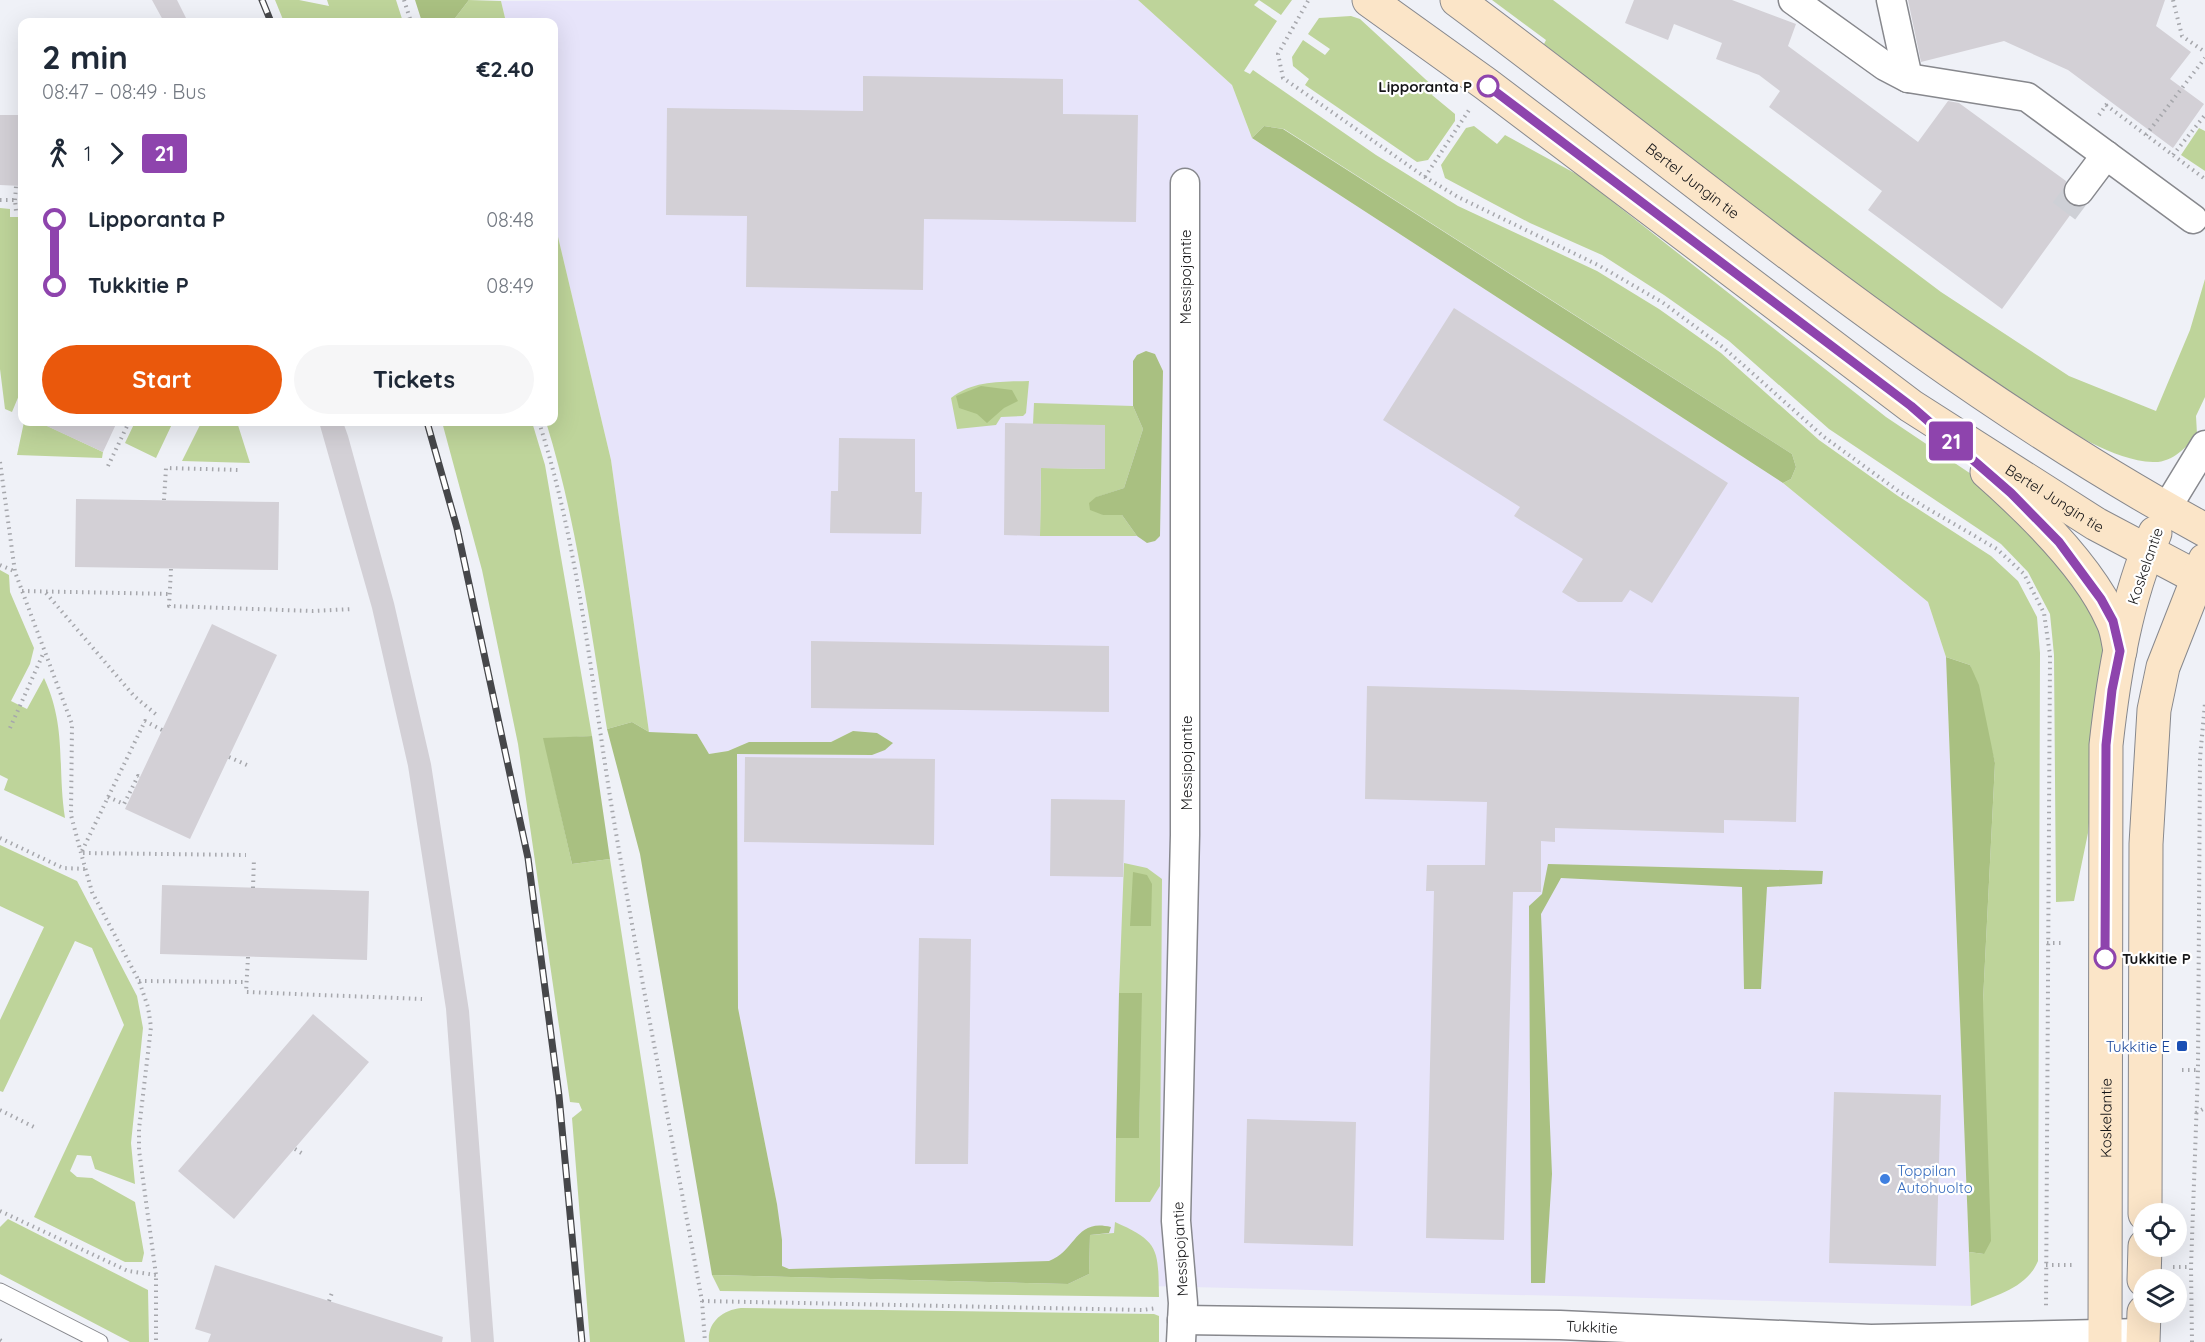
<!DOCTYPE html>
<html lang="en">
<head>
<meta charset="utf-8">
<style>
  body { margin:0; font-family:Quicksand,sans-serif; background:#f6f6f7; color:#1f2937; height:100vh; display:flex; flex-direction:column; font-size:22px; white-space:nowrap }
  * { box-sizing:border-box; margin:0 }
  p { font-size:20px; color:#747a83 }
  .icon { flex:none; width:33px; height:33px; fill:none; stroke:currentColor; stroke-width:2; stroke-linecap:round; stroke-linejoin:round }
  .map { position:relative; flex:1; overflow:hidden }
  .panel { position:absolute; left:18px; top:18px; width:540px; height:408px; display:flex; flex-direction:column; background:#fff; border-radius:12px; box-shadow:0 6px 24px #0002 }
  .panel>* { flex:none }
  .badge { padding:0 12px; border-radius:4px; font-size:21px; line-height:39px }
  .controls { position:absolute; left:2133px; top:1203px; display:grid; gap:12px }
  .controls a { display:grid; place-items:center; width:54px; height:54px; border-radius:50%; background:#fff; box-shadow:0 6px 24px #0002; font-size:30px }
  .map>.badge { position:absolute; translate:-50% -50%; box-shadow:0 0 0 3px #fff }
  .legs { display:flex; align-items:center; gap:9px; height:66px; padding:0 24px; font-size:20px }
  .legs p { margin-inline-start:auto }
  .overview { display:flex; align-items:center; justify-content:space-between; height:102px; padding:0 24px }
  h1 { font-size:33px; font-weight:700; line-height:45px }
  .cta { display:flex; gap:12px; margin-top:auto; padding:12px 24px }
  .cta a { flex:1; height:69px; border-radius:36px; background:#ea580c; color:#fff; font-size:24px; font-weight:700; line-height:69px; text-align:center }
  .cta a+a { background:#f6f6f7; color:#1f2937 }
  ul { padding:0 24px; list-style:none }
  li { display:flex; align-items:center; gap:21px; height:66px; font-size:22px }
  li i { display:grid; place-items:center; width:9px; height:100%; margin:0 8px; background:currentColor }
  li i::after { content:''; width:15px; height:15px; margin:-8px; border:4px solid; border-radius:50%; background:#fff }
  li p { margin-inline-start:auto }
  li:first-child i { background:linear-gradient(#0000 50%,currentColor 0) }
  li:last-child i { background:linear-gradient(currentColor 50%,#0000 0) }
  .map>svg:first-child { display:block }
  .industrial { fill:#e7e4fa }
  .green { fill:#bed49a }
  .forest { fill:#a9c081 }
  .building { fill:#d3d0d6 }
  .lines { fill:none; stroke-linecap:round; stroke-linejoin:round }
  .minor-tunnel { stroke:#ced0d6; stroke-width:28; stroke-dasharray:28 14; stroke-linecap:butt }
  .service-casing { stroke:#87888d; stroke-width:17 }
  .minor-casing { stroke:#87888d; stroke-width:31 }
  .secondary-casing { stroke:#87888d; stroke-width:35 }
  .path { stroke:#a6a7ac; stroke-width:4; stroke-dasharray:1.5 4.5; stroke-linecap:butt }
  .service { stroke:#fff; stroke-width:15 }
  .minor { stroke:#fff; stroke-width:28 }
  .secondary { stroke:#fbe5c8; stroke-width:33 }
  .rail-casing { stroke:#46474a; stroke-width:7 }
  .rail { stroke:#fff; stroke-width:4.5; stroke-dasharray:14; stroke-linecap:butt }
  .line-1-casing { stroke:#fff; stroke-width:14 }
  .line-1 { stroke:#8e44ad; stroke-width:9 }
  .stop-1-dot { fill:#fff; stroke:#8e44ad; stroke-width:3 }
  .transit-dot { fill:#1a4fb4; stroke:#fff; stroke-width:2 }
  .shop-dot { fill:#3f7fe0; stroke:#fff; stroke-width:2 }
  .labels { text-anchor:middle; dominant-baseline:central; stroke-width:4.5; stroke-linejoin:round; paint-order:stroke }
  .stop-label { font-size:15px; font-weight:bold; fill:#161618; stroke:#fff; text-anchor:end }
  .street-label { font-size:15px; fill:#161618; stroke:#fff }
  .transit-label { font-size:15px; fill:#164399; stroke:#fff; text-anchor:end }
  .shop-label { font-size:15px; fill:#366cbe; stroke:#fff; text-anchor:start }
</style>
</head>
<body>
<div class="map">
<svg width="2205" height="1342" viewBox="0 0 2205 1342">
  <rect width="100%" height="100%" fill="#eff1f7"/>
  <!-- industrial -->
  <path class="industrial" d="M 1138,0 L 1232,85 L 1252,138 L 1783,483 L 1928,602 L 1946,657 L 1971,1306 L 783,1277 L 777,1204 L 738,1008 L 737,754 L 872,755 L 853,731 L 831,742 L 749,742 L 728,751 L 709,754 L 697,734 L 649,732 L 611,460 L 554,220 L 554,22 L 506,22 L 501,1 Z"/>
  <!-- green -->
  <path class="green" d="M 275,0 L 299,0 L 329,6 L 327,0 L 396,0 L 403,22 L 284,22 Z
    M 469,0 L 501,1 L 506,22 L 452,22 Z
    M 1138,0 L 1292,0 L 1281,15 L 1259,0 L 1254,5 L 1277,21 L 1244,71 L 1250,74 L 1253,70 L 1376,155 L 1458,206 L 1597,271 L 1659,309 L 1721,353 L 1819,440 L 1898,496 L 1991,556 L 2018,581 L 2037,617 L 2040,653 L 2038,1261 C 2027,1288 1996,1295 1971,1306 L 1969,1252 L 1984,1254 L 1983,1001 L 1995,763 L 1970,665 L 1946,657 L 1928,602 L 1783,483 L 1791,479 L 1796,467 L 1792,454 L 1284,129 L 1264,126 L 1252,138 L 1232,85 Z
    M 1492,0 L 1553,0 L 1941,292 L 2069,376 L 2156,411 L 2190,330 L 2205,279 L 2205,397 L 2196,416 L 2197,434 C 2186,448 2172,463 2153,462 C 2105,460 2051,418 2012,393 C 1848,288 1697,163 1544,44 L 1546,40 Z
    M 1351,16 L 1360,19 L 1436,89 L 1432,95 L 1455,114 L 1455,121 L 1428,160 L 1417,162 L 1305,85 L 1309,79 L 1293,66 L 1292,57 L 1303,40 L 1325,55 L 1330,49 L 1308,34 L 1319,18 Z
    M 1474,126 L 1497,144 L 1505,135 L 1580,176 L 1886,417 L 1989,486 L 2015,510 L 2101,623 L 2107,641 L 2088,833 L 2074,901 L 2056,902 L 2054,655 L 2050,614 L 2028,572 L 2001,544 L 1829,429 L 1729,341 L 1664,295 L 1602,255 L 1530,223 L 1445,178 L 1441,165 L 1466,128 Z
    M 2199,128 L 2205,131 L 2205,171 L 2181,155 Z
    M 0,208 L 10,209 L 10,217 L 22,217 L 22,388 L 12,412 L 5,409 L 0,369 Z
    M 554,220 L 611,460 L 649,732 L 632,722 L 607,729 C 590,626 577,522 546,422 L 554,422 Z
    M 1029,381 L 1026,413 L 1023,416 L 1001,417 L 996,425 L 957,429 L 951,398 C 974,380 1001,382 1029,381 Z
    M 1034,403 L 1133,406 L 1143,429 L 1124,488 L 1097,497 L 1103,515 L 1122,515 L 1137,536 L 1040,536 L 1041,468 L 1105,469 L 1105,426 L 1033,424 Z
    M 24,422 L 39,422 L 103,452 L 102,458 L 17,455 Z
    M 135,422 L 173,422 L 156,458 L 125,443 Z
    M 237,422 L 250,463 L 182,461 L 201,423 Z
    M 442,422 L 532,422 L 545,465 L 592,736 L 544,739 L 572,864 L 610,859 L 685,1342 L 590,1342 L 572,1118 L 582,1110 L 579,1103 L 570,1102 L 518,744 L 482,570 Z
    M 0,570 L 9,575 L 10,592 L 34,648 L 30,664 L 11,701 L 27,709 L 44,678 C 67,727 57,767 65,818 L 4,790 L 8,779 L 0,775 Z
    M 0,845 L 77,881 L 137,996 L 143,1028 L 131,1143 L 135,1184 L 95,1169 L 91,1156 L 77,1155 L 70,1171 L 77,1177 L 92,1178 L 135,1202 L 144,1253 L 142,1262 L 125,1262 L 34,1217 L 124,1025 L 92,948 L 75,941 L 3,1092 L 0,1091 L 0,1020 L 44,927 L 0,906 Z
    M 1124,863 L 1147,868 L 1162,879 L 1160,1186 L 1150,1202 L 1115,1202 L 1116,1138 L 1139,1138 L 1141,993 L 1119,993 Z
    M 8,1219 L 148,1290 L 149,1342 L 130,1342 L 0,1274 L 0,1227 Z
    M 1115,1222 C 1160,1242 1158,1249 1159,1297 L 720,1291 L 712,1275 L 1068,1284 L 1089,1274 L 1090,1235 L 1114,1233 Z
    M 741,1308 L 1154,1314 L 1159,1316 L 1159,1342 L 709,1342 C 707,1323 722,1310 741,1308 Z"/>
  <!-- forest -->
  <path class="forest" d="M 415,0 L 469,0 L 452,22 L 422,22 Z
    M 1264,126 L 1283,129 L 1792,454 L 1796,467 L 1791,479 L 1783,483 L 1252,138 Z
    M 1146,351 L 1155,354 L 1163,371 L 1160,536 L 1155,541 L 1147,543 L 1137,536 L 1122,515 L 1103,515 L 1090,510 L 1089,503 L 1096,497 L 1124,488 L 1143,429 L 1133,406 L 1133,361 L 1137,355 Z
    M 981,386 L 1012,390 L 1018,401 L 1004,408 L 987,423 L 977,414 L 959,408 L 956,396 Z
    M 1946,657 L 1970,665 L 1979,685 L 1995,763 L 1983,1001 L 1991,1241 L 1984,1254 L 1969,1252 Z
    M 632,722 L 649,732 L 697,734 L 709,754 L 728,751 L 749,742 L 831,742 L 853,731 L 877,733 L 893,743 L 885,750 L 872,755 L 737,754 L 738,1008 L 777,1204 L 782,1240 L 782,1266 L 789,1269 L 1049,1261 C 1077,1250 1075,1218 1111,1227 L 1109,1233 L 1090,1235 L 1089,1274 L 1068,1284 L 712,1275 L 640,854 L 607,729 Z
    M 592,736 L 610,859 L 572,864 L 543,738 Z
    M 1548,864 L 1823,871 L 1822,884 L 1767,887 L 1761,989 L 1744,989 L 1742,887 L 1561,878 L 1541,914 L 1552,1174 L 1545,1283 L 1531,1283 L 1529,906 L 1542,894 Z
    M 1133,872 L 1147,875 L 1152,884 L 1151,926 L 1130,926 Z
    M 1119,993 L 1142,993 L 1139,1138 L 1116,1138 Z"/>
  <!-- building -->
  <path class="building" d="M 152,0 L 177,0 L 188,22 L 164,22 Z
    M 1634,0 L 1732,0 L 1796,24 L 1788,46 L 1918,142 L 1948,101 L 1959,103 L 2066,181 L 2064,197 L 2069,204 L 2076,207 L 2002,309 L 1868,210 L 1882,191 L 1769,107 L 1780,91 L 1759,75 L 1716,59 L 1722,43 L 1674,24 L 1668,40 L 1625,23 Z
    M 1908,0 L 2165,0 L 2156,26 L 2191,52 L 2170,79 L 2204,104 L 2173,148 L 2068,70 L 2004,41 L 1921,62 Z
    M 863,76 L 1063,79 L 1063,114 L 1138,115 L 1136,222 L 924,219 L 923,290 L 746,287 L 747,216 L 666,215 L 667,108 L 863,111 Z
    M 0,115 L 22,115 L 22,186 L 0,185 Z
    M 1454,308 L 1728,483 L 1652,603 L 1630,590 L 1622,602 L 1578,602 L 1562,592 L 1583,559 L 1514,516 L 1520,507 L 1383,420 Z
    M 38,422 L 117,422 L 103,452 Z
    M 319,422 L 343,422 L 348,436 L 394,603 L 431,764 L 469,1011 L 494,1342 L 471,1342 L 446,1009 L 408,766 L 372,608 Z
    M 1005,423 L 1105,425 L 1105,469 L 1041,468 L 1040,536 L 1004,535 Z
    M 839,438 L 915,439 L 915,492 L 922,492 L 921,534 L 830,533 L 831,491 L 838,491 Z
    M 76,499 L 279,502 L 278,570 L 75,567 Z
    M 212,624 L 277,655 L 190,839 L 125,809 Z
    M 811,641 L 1109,646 L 1109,712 L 811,708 Z
    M 1367,686 L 1799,697 L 1796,822 L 1724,820 L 1724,833 L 1555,828 L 1555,842 L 1541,841 L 1541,892 L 1513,892 L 1504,1240 L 1426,1238 L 1434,891 L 1426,891 L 1427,865 L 1485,865 L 1487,802 L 1365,799 Z
    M 745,757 L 935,759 L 934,845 L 744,842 Z
    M 1051,799 L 1125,800 L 1123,877 L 1050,876 Z
    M 162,885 L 369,891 L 367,960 L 160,954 Z
    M 919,938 L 971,939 L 968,1164 L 915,1164 Z
    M 313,1014 L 369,1062 L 234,1219 L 178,1171 Z
    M 1834,1092 L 1941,1095 L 1936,1266 L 1829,1263 Z
    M 1247,1119 L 1356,1122 L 1353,1246 L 1244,1243 Z
    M 215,1265 L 443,1337 L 442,1342 L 208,1342 L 211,1334 L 195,1329 Z"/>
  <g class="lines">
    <!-- minor-tunnel -->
    <path class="minor-tunnel" d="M 2064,211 L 2079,191"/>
    <!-- service casing -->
    <g class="service-casing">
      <path id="service" d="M 0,1291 L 100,1342"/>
    </g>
    <!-- minor casing -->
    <g class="minor-casing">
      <g id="minor">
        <path d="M 1793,0 L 1885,66 L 1908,78 L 2027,97 L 2193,219"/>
        <path d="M 1891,0 L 1908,78"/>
        <path d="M 2079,191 L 2106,155"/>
        <path d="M 2166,509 L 2205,445"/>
        <path id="s1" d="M 1182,1320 L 1560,1325 L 1871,1339 L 2143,1333"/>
        <path d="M 1181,1342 L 1183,1303 L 1176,1221 L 1185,835 L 1185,183"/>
      </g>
    </g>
    <!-- secondary casing -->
    <g class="secondary-casing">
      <g id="secondary">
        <path id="s2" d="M 1369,0 L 1486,84 L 1911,406 L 2096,524 L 2198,578"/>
        <path id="s3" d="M 1457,0 C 1702,182 1936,384 2205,530"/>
        <path d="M 1987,472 C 2030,510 2089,567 2112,620 C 2117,629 2118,641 2120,651"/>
        <path d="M 2145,1214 L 2146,844 L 2154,710 L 2163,667 L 2205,560"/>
        <path d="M 2144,1280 L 2145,1246"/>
        <path id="s4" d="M 2105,1342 L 2106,745 C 2114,673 2126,599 2155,533"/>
        <path d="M 2143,1342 L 2144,1312"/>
      </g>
    </g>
    <!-- path -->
    <path class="path" d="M 404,0 L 411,22
      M 2173,0 L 2182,36 L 2205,52
      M 1308,1 L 1278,54 L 1283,78 L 1425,177 L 1458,197 L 1598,265 L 1662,302 L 1724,348 L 1824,437 L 1901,493 L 1997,549 L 2024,574 L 2044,613 L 2050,655 L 2046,1309
      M 2106,105 L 2205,179
      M 2099,115 L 2109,101
      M 2146,135 L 2205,58
      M 2173,155 L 2205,115
      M 1425,177 L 1471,107
      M 0,200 L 15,200 L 16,211 L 22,211
      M 15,200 L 16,186
      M 539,422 C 581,553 592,692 615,827 C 642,986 673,1143 702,1301 L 705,1342
      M 0,462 L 15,572 L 72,724 L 71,815 L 81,853 L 92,892 L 139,981 L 148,1007 L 151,1027 L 139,1129 L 139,1150 L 156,1275 L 156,1342
      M 108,466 L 129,422
      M 164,500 L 166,468 L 240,470
      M 0,565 L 14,571
      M 171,569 L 169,606 L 312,611 L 353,609
      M 22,591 L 170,594
      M 46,593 L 134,696 L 158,716
      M 10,728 L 44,652
      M 162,730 L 145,721 L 81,853 L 246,855
      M 229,757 L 249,766
      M 108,797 L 124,804 L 138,776 L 140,777
      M 0,838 L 63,868 L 86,869
      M 253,888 L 254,858
      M 2047,943 L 2065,943
      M 248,957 L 246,992 L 422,999
      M 139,981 L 247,982
      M 2182,1070 L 2198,1070
      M 0,1110 L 34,1127
      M 2196,1113 L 2205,1108
      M 295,1149 L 303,1154
      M 0,1211 L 128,1271 L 156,1275
      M 2046,1265 L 2076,1265
      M 2173,1267 L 2191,1267
      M 329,1301 L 333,1290
      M 702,1301 L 1143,1310 L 1157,1308
      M 0,1340 L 3,1342
      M 2192,1342 L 2191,1267 L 2198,1070 L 2200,758 L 2205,703"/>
    <!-- service -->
    <use href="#service" class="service"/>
    <!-- minor -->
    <use href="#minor" class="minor"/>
    <!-- secondary -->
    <use href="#secondary" class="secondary"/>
    <!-- rail casing -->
    <g class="rail-casing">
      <path id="rail" d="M 262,0 L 271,22
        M 427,422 L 457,528 L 528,858 L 559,1096 L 582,1342"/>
    </g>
    <!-- rail -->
    <use href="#rail" class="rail"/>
  </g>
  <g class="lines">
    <!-- line-1 casing -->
    <g class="line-1-casing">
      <path id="line-1" d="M 1488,86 L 1911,406 L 2011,493 L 2059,542 L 2101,599 L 2113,621 L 2120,651 L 2112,690 L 2106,745 L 2105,958"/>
    </g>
    <!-- line-1 -->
    <use href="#line-1" class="line-1"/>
  </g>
  <!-- markers -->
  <g class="stop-1-dot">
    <circle cx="1488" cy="86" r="10"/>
    <circle cx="2105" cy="958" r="10"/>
  </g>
  <rect class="transit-dot" x="2176" y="1040" width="12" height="12" rx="3"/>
  <circle class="shop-dot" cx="1885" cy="1179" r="6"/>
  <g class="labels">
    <!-- stop labels -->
    <g class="stop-label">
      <text x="1472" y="86">Lipporanta P</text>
      <text x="2122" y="958" text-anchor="start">Tukkitie P</text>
    </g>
    <!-- street labels -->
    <g class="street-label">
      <text stroke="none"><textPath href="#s3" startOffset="297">Bertel Jungin tie</textPath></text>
      <text transform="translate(1185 277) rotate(-90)">Messipojantie</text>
      <text stroke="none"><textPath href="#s2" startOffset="848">Bertel Jungin tie</textPath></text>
      <text transform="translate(2145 566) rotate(-71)">Koskelantie</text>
      <text transform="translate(1186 763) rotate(-90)">Messipojantie</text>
      <text stroke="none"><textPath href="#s4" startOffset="224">Koskelantie</textPath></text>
      <text transform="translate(1180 1249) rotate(-93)">Messipojantie</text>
      <text stroke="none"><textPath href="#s1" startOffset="410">Tukkitie</textPath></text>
    </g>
    <!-- transit labels -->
    <g class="transit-label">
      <text x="2170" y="1046">Tukkitie E</text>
    </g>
    <!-- shop labels -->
    <g class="shop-label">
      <text x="1897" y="1170">Toppilan<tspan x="1897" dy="17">Autohuolto</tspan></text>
    </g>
  </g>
</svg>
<div class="controls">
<a><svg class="icon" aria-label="locate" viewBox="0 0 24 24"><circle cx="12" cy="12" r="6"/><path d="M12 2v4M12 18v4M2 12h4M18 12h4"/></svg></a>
<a><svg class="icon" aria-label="layers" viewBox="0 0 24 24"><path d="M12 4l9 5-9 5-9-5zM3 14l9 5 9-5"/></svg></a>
</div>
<b class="badge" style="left:1951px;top:441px;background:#8e44ad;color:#fff">21</b>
<section class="panel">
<div class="overview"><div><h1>2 min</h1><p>08:47 – 08:49 · Bus</p></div><b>€2.40</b></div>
<div class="legs"><svg class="icon" aria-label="walk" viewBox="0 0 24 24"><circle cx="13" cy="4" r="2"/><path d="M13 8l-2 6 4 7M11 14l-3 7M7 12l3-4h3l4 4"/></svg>1<svg class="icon" aria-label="forward" viewBox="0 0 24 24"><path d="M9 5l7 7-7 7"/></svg><b class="badge" style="background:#8e44ad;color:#fff">21</b></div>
<ul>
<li><i style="color:#8e44ad"></i><b>Lipporanta P</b><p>08:48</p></li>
<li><i style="color:#8e44ad"></i><b>Tukkitie P</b><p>08:49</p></li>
</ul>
<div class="cta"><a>Start</a><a>Tickets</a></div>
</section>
</div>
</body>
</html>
